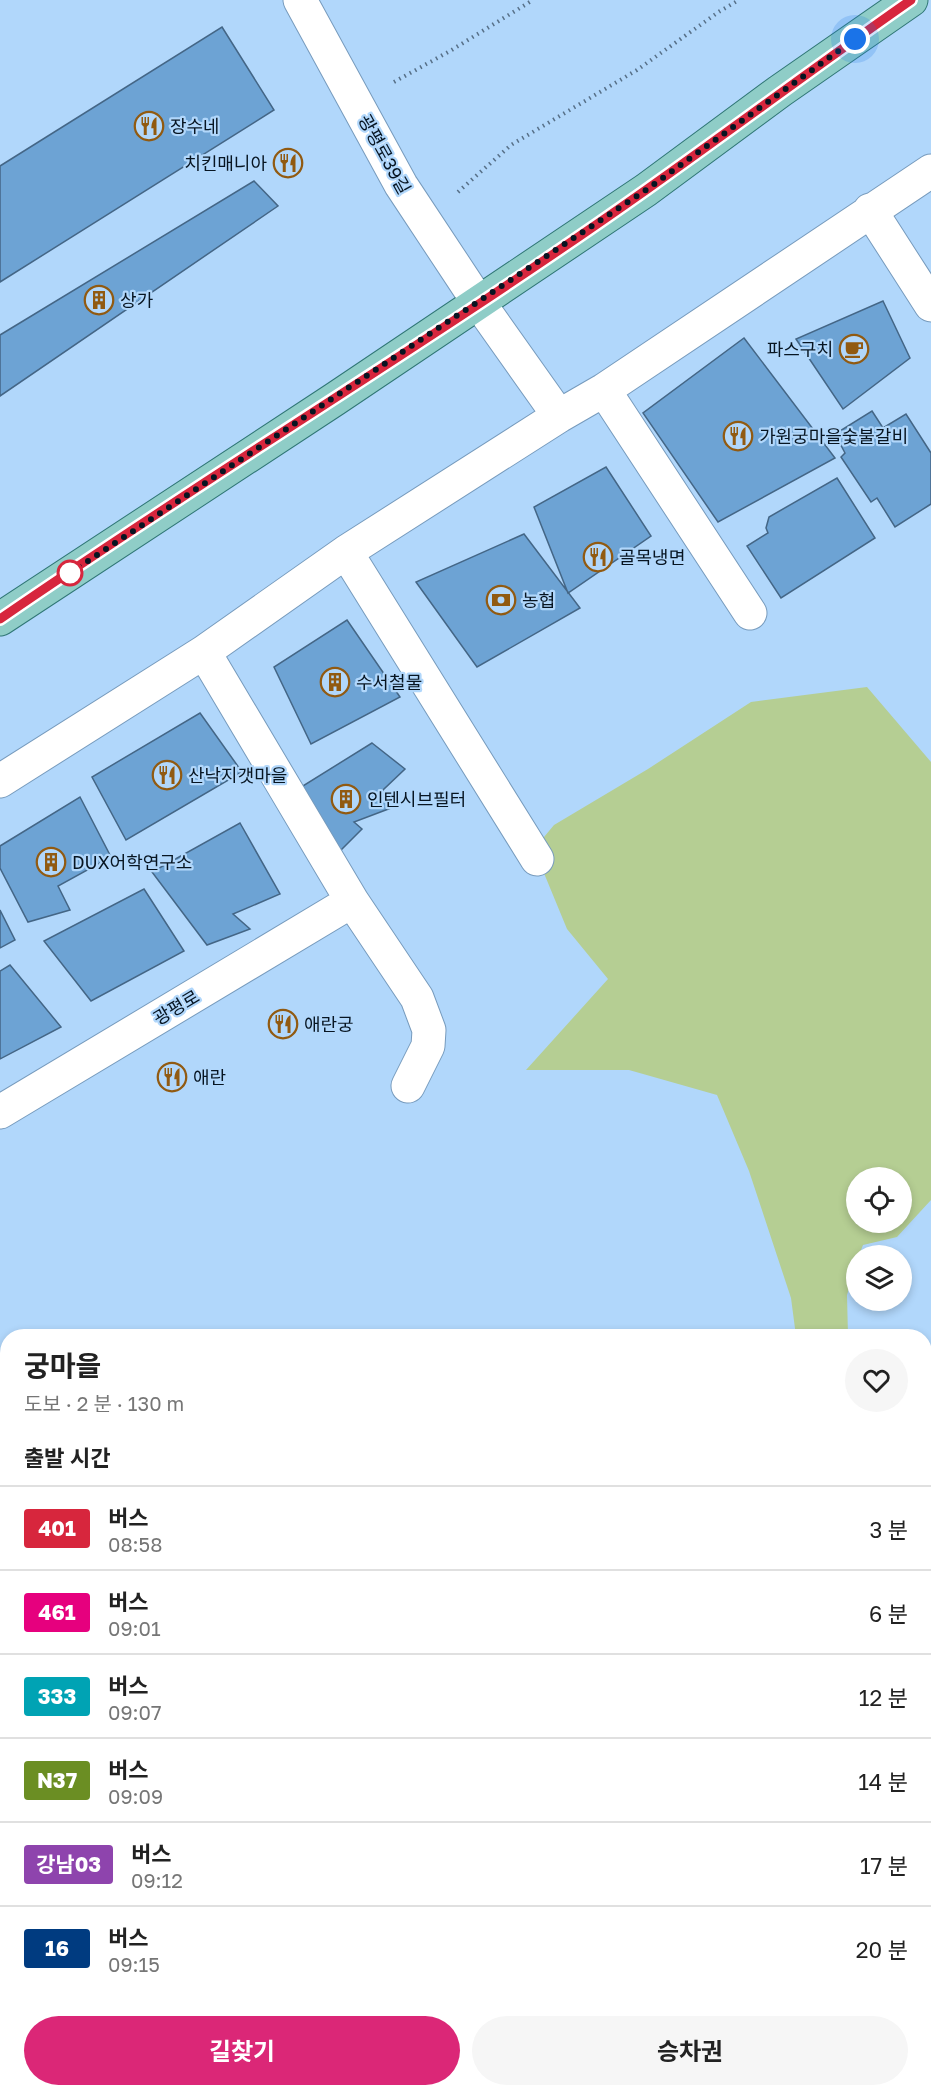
<!DOCTYPE html>
<html lang="ko">
<head>
<meta charset="utf-8">
<style>
  body { margin:0; font-family:"Golos Text","Noto Sans KR",sans-serif; background:#f6f6f6; color:#222; height:100vh; display:flex; flex-direction:column; font-size:22px; white-space:nowrap }
  * { box-sizing:border-box; margin:0 }
  p { font-size:20px; color:#767676 }
  .icon { flex:none; width:33px; height:33px; fill:none; stroke:currentColor; stroke-width:2; stroke-linecap:round; stroke-linejoin:round }
  .map { position:relative; flex:1; overflow:hidden }
  .side { position:absolute; left:0px; top:1329px; width:932px; height:768px; display:flex; flex-direction:column; background:#fff; border-radius:24px 24px 0 0; box-shadow:0 3px 9px #0003 }
  .side>* { flex:none }
  .badge { padding:0 12px; border-radius:4px; font-size:21px; line-height:39px }
  .buttons { position:absolute; left:846px; top:1167px; display:grid; gap:12px }
  .buttons a { display:grid; place-items:center; width:66px; height:66px; border-radius:50%; background:#fff; box-shadow:0 3px 9px #0003; font-size:30px }
  .you { position:absolute; width:30px; height:30px; margin:-15px; border:4px solid #fff; border-radius:50%; background:#1a73e8; box-shadow:0 0 0 9px #1a73e833 }
  .map>.badge { position:absolute; translate:-50% -50%; box-shadow:0 0 0 3px #fff }
  h2 { padding:0 24px; font-size:22px; line-height:54px }
  .round { display:grid; place-items:center; flex:none; width:63px; height:63px; border-radius:32px; background:#f6f6f6 }
  .summary { display:flex; align-items:center; justify-content:space-between; height:102px; padding:0 24px }
  h1 { font-size:28px; font-weight:700; line-height:45px }
  .cta { display:flex; gap:12px; margin-top:auto; padding:12px 24px }
  .cta a { flex:1; height:69px; border-radius:36px; background:#db2777; color:#fff; font-size:24px; font-weight:700; line-height:69px; text-align:center }
  .cta a+a { background:#f6f6f6; color:#222 }
  ul { padding:0; list-style:none }
  li { display:flex; align-items:center; gap:18px; height:84px; padding:0 24px; border-top:2px solid #e0e0e0 }
  li div { flex:1 }
  li b { display:block; font-size:22px }
  li em { font-style:normal }
  li .badge { min-width:66px; font-weight:700; text-align:center }
  .map>svg:first-child { display:block }
  .green { fill:#b5ce93; fill-rule:evenodd }
  .building { fill:#6da3d4; stroke:#446686; stroke-width:1.5 }
  .lines { fill:none; stroke-linecap:round; stroke-linejoin:round }
  .lane-casing { stroke:#779bbd; stroke-width:31 }
  .street-casing { stroke:#779bbd; stroke-width:35 }
  .primary-casing { stroke:#2f7675; stroke-width:35 }
  .path { stroke:#577088; stroke-width:4; stroke-dasharray:1.5 4.5; stroke-linecap:butt }
  .lane { stroke:#fff; stroke-width:28 }
  .street { stroke:#fff; stroke-width:33 }
  .primary { stroke:#8fcdc7; stroke-width:33 }
  .line-casing { stroke:#fff; stroke-width:14 }
  .line { stroke:#d7263d; stroke-width:9 }
  .walk { stroke:#071522; stroke-width:6; stroke-dasharray:0 10.8 }
  .stop-dot { fill:#fff; stroke:#d7263d; stroke-width:3 }
  .labels { text-anchor:middle; dominant-baseline:central; stroke-width:4.5; stroke-linejoin:round; paint-order:stroke }
  .poi-label { font-size:18px; fill:#071522; stroke:#b1d7fb; text-anchor:start }
  .street-label { font-size:18px; fill:#071522; stroke:#b1d7fb }
</style>
</head>
<body>
<div class="map">
<svg width="931" height="2097" viewBox="0 0 931 2097">
  <rect width="100%" height="100%" fill="#b1d7fb"/>
  <!-- green -->
  <path class="green" d="M 867,687 L 931,762 L 931,1200 L 897,1237 L 863,1245 L 859,1255 L 856,1256 L 856,1265 L 847,1295 L 848,1336 L 796,1336 L 791,1298 L 749,1171 L 717,1095 L 629,1070 L 526,1070 L 608,979 L 567,929 L 534,849 L 554,825 L 648,769 L 751,702 ZM 856,1178 L 902,1178 L 902,1222 L 856,1222 Z
    M 924,1983 L 931,2007 L 931,2097 L 613,2097 L 634,2090 L 924,2090 Z"/>
  <!-- building -->
  <path class="building" d="M 222,27 L 274,110 L 0,282 L 0,166 Z
    M 254,181 L 278,206 L 0,396 L 0,335 Z
    M 883,301 L 910,358 L 843,409 L 796,339 Z
    M 744,338 L 835,458 L 718,522 L 643,413 Z
    M 872,411 L 883,428 L 906,414 L 931,453 L 931,504 L 895,527 L 877,498 L 871,502 L 841,457 L 845,453 L 835,434 Z
    M 872,411 L 883,428 L 906,414 L 931,453 L 931,504 L 895,527 L 877,498 L 871,502 L 841,457 L 845,453 L 835,434 Z
    M 606,467 L 651,536 L 568,593 L 534,507 Z
    M 837,478 L 875,538 L 781,598 L 747,546 L 768,533 L 766,528 L 769,517 Z
    M 524,534 L 580,608 L 477,667 L 416,582 Z
    M 347,620 L 400,697 L 311,744 L 274,667 Z
    M 200,713 L 242,772 L 126,840 L 92,777 Z
    M 372,743 L 405,769 L 383,790 L 391,808 L 354,822 L 362,829 L 337,854 L 298,789 Z
    M 80,797 L 111,857 L 58,886 L 70,910 L 28,922 L 0,868 L 0,846 Z
    M 240,823 L 280,894 L 233,914 L 250,929 L 207,945 L 152,872 Z
    M 144,889 L 184,951 L 91,1001 L 44,941 Z
    M 0,910 L 15,940 L 0,948 Z
    M 10,965 L 61,1027 L 0,1059 L 0,971 Z"/>
  <g class="lines">
    <!-- lane casing -->
    <g class="lane-casing">
      <path id="lane" d="M 924,1632 L 931,1628
        M 0,1749 L 8,1759
        M 0,1792 L 8,1788"/>
    </g>
    <!-- street casing -->
    <g class="street-casing">
      <path id="street" d="M 300,0 L 401,185 L 479,303 L 559,416
        M 870,210 L 931,305
        M 604,390 L 750,613
        M 346,552 L 537,859
        M 204,652 L 352,901 L 417,998 L 429,1030 L 428,1046 L 408,1086
        M 0,781 L 204,652 L 346,552 L 559,416 L 604,390 L 931,171
        M 0,1112 L 352,901"/>
    </g>
    <!-- primary casing -->
    <g class="primary-casing">
      <path id="primary" d="M 0,619 L 335,399 L 646,190 L 780,91 L 911,0"/>
    </g>
    <!-- path -->
    <path class="path" d="M 394,82 L 450,51 L 533,0
      M 458,192 L 511,145 L 637,70 L 720,11 L 739,0
      M 659,2097 L 660,2090"/>
    <!-- lane -->
    <use href="#lane" class="lane"/>
    <!-- street -->
    <use href="#street" class="street"/>
    <!-- primary -->
    <use href="#primary" class="primary"/>
  </g>
  <g class="lines">
    <!-- line casing -->
    <g class="line-casing">
      <path id="line" d="M 0,619 C 213,472 435,339 646,190 C 735,127 822,62 911,0"/>
    </g>
    <!-- line -->
    <use href="#line" class="line"/>
    <!-- walk -->
    <path class="walk" d="M 70,573 L 646,190 L 855,39"/>
  </g>
  <!-- icons -->
  <defs>
    <g id="restaurant-ring" transform="scale(1.5)"><circle r="9.5" fill="#b1d7fb" stroke="#915a11" stroke-width="1.5"/><path d="M-5-6h1v4h1v-4h1v4h1v-4h1v5L-1.5 .5V6h-2V.5L-5-1ZM5-6V6H3V1.5H1.5Q1.5-4 5-6Z" fill="#915a11"/></g>
    <g id="building-ring" transform="scale(1.5)"><circle r="9.5" fill="#b1d7fb" stroke="#915a11" stroke-width="1.5"/><path d="M-4-6H4V6H1V3H-1V6H-4ZM-2.5-4.3h1.7v1.8h-1.7ZM.8-4.3h1.7v1.8H.8ZM-2.5-1h1.7V.8h-1.7ZM.8-1h1.7V.8H.8Z" fill="#915a11"/></g>
    <g id="cafe-ring" transform="scale(1.5)"><circle r="9.5" fill="#b1d7fb" stroke="#915a11" stroke-width="1.5"/><path d="M-5.5-4.5H6V0H3Q3 3.5 0 3.5H-2.5Q-5.5 3.5-5.5 0ZM3-3.2v2h1.7v-2ZM-6 4.5H4V6H-6Z" fill="#915a11"/></g>
    <g id="bank-ring" transform="scale(1.5)"><circle r="9.5" fill="#b1d7fb" stroke="#915a11" stroke-width="1.5"/><path d="M-6-4H6V4H-6ZM0-2.3a2.3 2.3 0 1 0 0 4.6a2.3 2.3 0 1 0 0-4.6Z" fill="#915a11"/></g>
  </defs>
  <g fill-rule="evenodd">
    <use href="#restaurant-ring" x="149" y="126"/>
    <use href="#restaurant-ring" x="288" y="163"/>
    <use href="#building-ring" x="99" y="300"/>
    <use href="#cafe-ring" x="854" y="349"/>
    <use href="#restaurant-ring" x="738" y="436"/>
    <use href="#restaurant-ring" x="598" y="557"/>
    <use href="#bank-ring" x="501" y="600"/>
    <use href="#building-ring" x="335" y="682"/>
    <use href="#restaurant-ring" x="167" y="775"/>
    <use href="#building-ring" x="346" y="799"/>
    <use href="#building-ring" x="51" y="862"/>
    <use href="#restaurant-ring" x="283" y="1024"/>
    <use href="#restaurant-ring" x="172" y="1077"/>
  </g>
  <!-- markers -->
  <circle class="stop-dot" cx="70" cy="573" r="12"/>
  <g class="labels">
    <!-- poi labels -->
    <g class="poi-label">
      <text x="170" y="126">장수네</text>
      <text x="267" y="163" text-anchor="end">치킨매니아</text>
      <text x="120" y="300">상가</text>
      <text x="833" y="349" text-anchor="end">파스구치</text>
      <text x="759" y="436">가원궁마을숯불갈비</text>
      <text x="619" y="557">골목냉면</text>
      <text x="522" y="600">농협</text>
      <text x="356" y="682">수서철물</text>
      <text x="188" y="775">산낙지갯마을</text>
      <text x="367" y="799">인텐시브필터</text>
      <text x="72" y="862">DUX어학연구소</text>
      <text x="304" y="1024">애란궁</text>
      <text x="193" y="1077">애란</text>
    </g>
    <!-- street labels -->
    <g class="street-label">
      <text transform="translate(385 154) rotate(61)">광평로39길</text>
      <text transform="translate(176 1007) rotate(-31)">광평로</text>
    </g>
  </g>
</svg>
<div class="buttons">
<a><svg class="icon" aria-label="locate" viewBox="0 0 24 24"><circle cx="12" cy="12" r="6"/><path d="M12 2v4M12 18v4M2 12h4M18 12h4"/></svg></a>
<a><svg class="icon" aria-label="layers" viewBox="0 0 24 24"><path d="M12 4l9 5-9 5-9-5zM3 14l9 5 9-5"/></svg></a>
</div>
<div class="you" style="left:855px;top:39px"></div>
<section class="side">
<div class="summary"><div><h1>궁마을</h1><p>도보 · 2 분 · 130 m</p></div><a class="round"><svg class="icon" aria-label="heart" viewBox="0 0 24 24"><path d="M12 20l-8-8c-3-5 5-10 8-4 3-6 11-1 8 4z"/></svg></a></div>
<h2>출발 시간</h2>
<ul>
<li><span class="badge" style="background:#d7263d;color:#fff">401</span><div><b>버스</b><p>08:58</p></div><em>3 분</em></li>
<li><span class="badge" style="background:#e6007e;color:#fff">461</span><div><b>버스</b><p>09:01</p></div><em>6 분</em></li>
<li><span class="badge" style="background:#00a3b4;color:#fff">333</span><div><b>버스</b><p>09:07</p></div><em>12 분</em></li>
<li><span class="badge" style="background:#6b8e23;color:#fff">N37</span><div><b>버스</b><p>09:09</p></div><em>14 분</em></li>
<li><span class="badge" style="background:#8e44ad;color:#fff">강남03</span><div><b>버스</b><p>09:12</p></div><em>17 분</em></li>
<li><span class="badge" style="background:#003b80;color:#fff">16</span><div><b>버스</b><p>09:15</p></div><em>20 분</em></li>
</ul>
<div class="cta"><a>길찾기</a><a>승차권</a></div>
</section>
</div>
</body>
</html>
